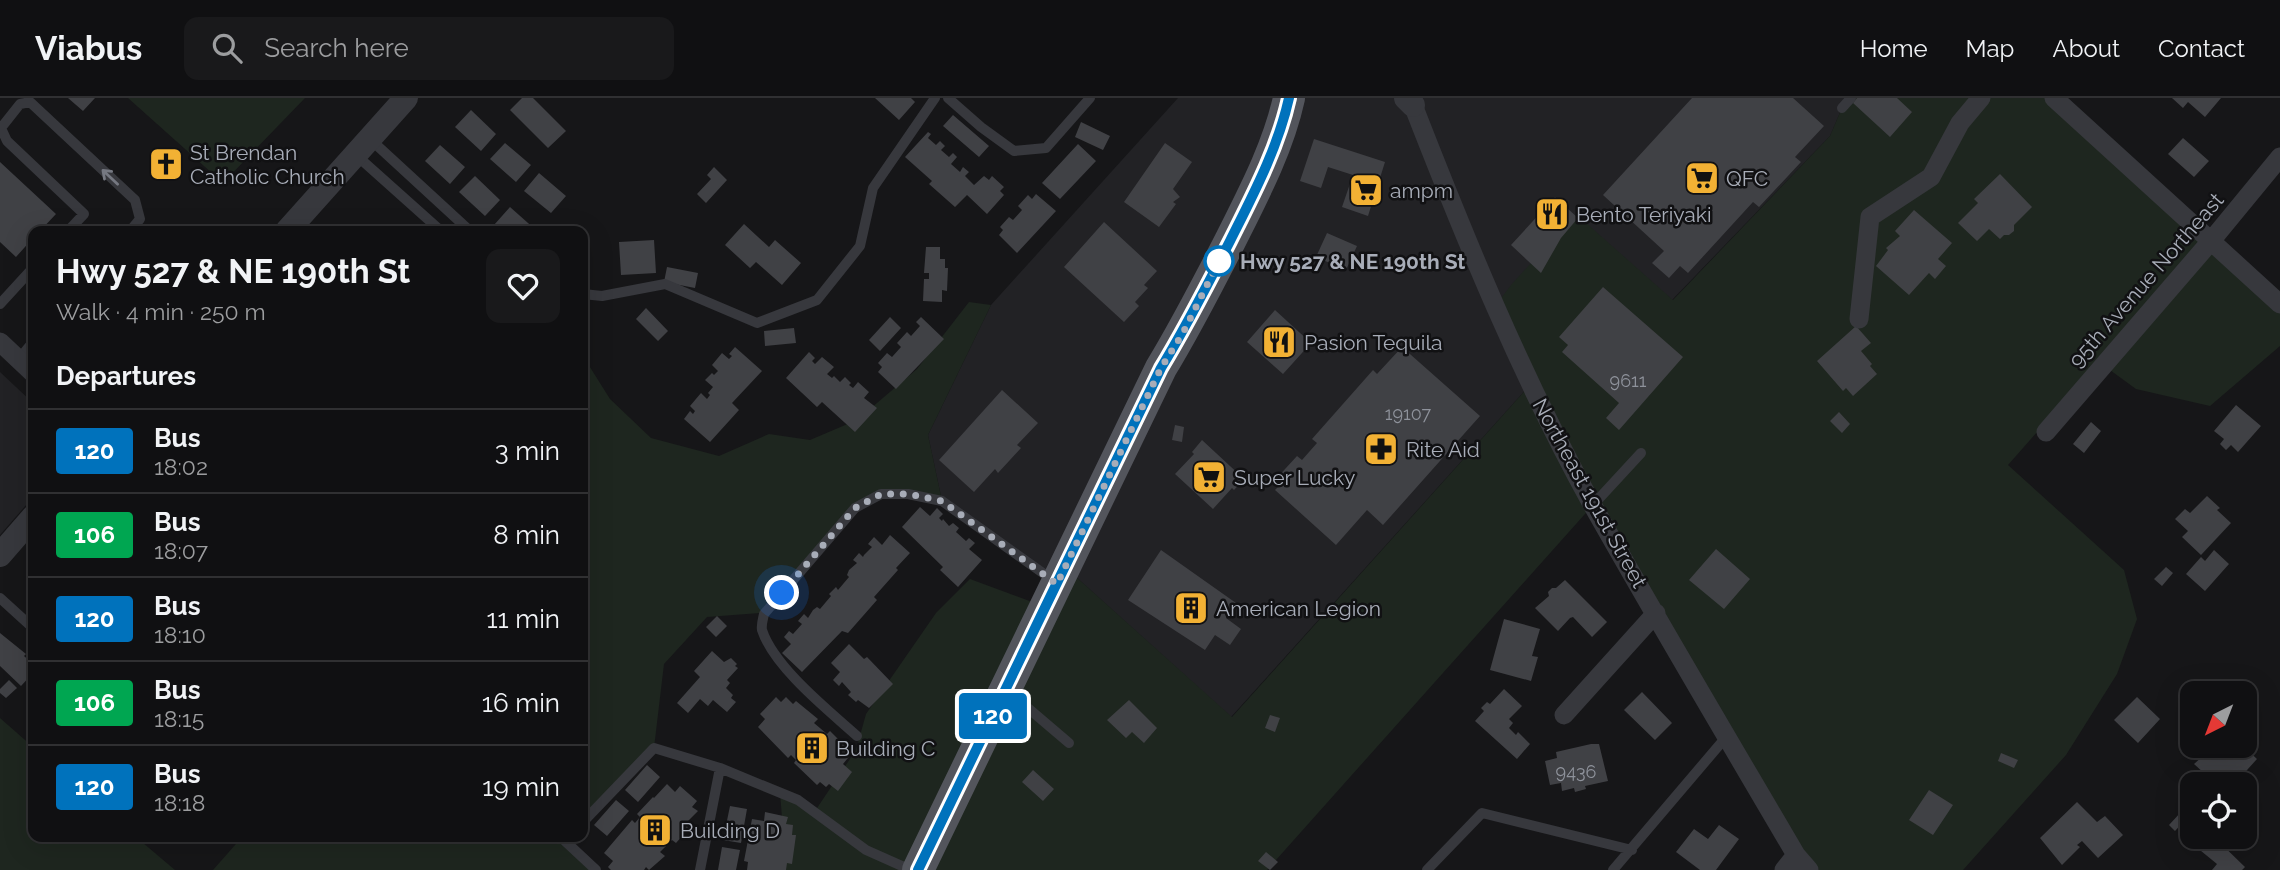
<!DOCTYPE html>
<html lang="en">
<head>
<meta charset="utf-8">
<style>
  body { margin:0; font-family:Raleway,sans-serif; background:#19191b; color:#f1f3f6; height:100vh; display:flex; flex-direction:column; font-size:26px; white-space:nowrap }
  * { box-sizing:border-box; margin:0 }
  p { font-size:23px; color:#9c9d9f }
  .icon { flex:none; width:38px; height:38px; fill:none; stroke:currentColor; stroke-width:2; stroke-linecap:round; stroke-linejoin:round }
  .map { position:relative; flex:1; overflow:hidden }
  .drawer { position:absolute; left:28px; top:128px; width:560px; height:616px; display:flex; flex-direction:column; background:#101012; border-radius:14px; box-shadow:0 7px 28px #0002,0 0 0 2px #303032 }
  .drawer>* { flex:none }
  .badge { padding:0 14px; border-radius:5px; font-size:24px; line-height:46px }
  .needle { width:46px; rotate:222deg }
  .buttons { position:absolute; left:2180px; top:583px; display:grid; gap:14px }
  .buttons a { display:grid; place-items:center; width:77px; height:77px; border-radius:14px; background:#101012; box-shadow:0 7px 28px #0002,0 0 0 2px #303032; font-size:35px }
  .you { position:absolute; width:35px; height:35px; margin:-18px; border:5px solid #fff; border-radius:50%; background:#1a73e8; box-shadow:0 0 0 10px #1a73e833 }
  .map>.badge { position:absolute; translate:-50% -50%; box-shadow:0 0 0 4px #fff }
  h2 { padding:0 28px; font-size:26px; line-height:63px }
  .round { display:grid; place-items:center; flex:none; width:74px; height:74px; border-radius:14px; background:#19191b }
  .overview { display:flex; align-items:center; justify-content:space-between; height:119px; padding:0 28px }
  h1 { font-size:33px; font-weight:700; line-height:52px }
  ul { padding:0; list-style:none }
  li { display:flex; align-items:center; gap:21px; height:84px; padding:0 28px; border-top:2px solid #303032 }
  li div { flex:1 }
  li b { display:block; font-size:26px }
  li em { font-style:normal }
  li .badge { min-width:77px; font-weight:700; text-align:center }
  header { display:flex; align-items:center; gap:42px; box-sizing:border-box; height:98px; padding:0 35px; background:#101012; border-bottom:2px solid #303032 }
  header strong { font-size:33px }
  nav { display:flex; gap:38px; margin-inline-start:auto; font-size:24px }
  .search { width:490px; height:63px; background:#19191b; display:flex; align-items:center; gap:18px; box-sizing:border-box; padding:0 24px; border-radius:14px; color:#9c9d9f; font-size:26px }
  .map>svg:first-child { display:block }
  .built { fill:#222225 }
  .green { fill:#1e261f }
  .building { fill:#404145 }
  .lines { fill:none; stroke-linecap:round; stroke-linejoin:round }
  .service { stroke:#37383d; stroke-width:10 }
  .minor { stroke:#37383d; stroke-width:19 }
  .tertiary { stroke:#37383d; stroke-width:24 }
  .primary { stroke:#53555c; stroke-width:32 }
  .oneway { stroke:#757881 }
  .line-casing { stroke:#fff; stroke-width:16 }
  .line { stroke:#0072bc; stroke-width:10 }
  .walk { stroke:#a8adb8; stroke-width:7; stroke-dasharray:0 12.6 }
  .stop-dot { fill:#fff; stroke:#0072bc; stroke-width:3.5 }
  .labels { text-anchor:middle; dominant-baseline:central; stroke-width:5; stroke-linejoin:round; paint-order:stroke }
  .number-label { font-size:18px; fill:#8e929b }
  .poi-label { font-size:21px; fill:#a8adb8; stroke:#111113; text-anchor:start }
  .stop-label { font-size:21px; font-weight:bold; fill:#a8adb8; stroke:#111113; text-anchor:start }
  .street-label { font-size:21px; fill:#a8adb8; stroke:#111113 }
</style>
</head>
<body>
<header>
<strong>Viabus</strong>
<div class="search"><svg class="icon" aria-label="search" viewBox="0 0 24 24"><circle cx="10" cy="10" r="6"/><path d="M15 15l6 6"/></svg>Search here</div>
<nav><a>Home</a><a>Map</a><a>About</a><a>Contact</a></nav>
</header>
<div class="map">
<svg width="2280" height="772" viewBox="0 0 2280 772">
  <rect width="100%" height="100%" fill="#161618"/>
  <!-- built -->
  <path class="built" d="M 1178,0 L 1851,0 L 1842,10 L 1830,38 L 1672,202 L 1575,117 L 1531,286 L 1231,619 L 1066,470 L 1057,486 L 942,403 L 928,337 L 991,207 Z
    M 0,274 L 33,305 L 33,399 L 0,437 Z"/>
  <!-- green -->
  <path class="green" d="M 128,0 L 305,0 L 223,85 Z
    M 1851,0 L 2054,0 L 2280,206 L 2280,248 L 2210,308 L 2136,291 L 2099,264 L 2008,367 L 2124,472 L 2137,521 L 2117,576 L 2066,657 L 1963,772 L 1809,772 L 1593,407 L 1267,772 L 786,772 L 780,694 L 815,713 L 856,652 L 866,616 L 936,515 L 970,481 L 1046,509 L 1065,469 L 1232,619 L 1531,286 L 1496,207 L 1511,187 L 1576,116 L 1673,202 L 1830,38 L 1842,10 Z
    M 969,204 L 991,207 L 928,337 L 942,403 L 881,397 L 855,410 L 760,515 L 707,519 L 664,566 L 654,650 L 583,724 L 583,258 L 610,301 L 651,340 L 719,358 L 769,336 L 810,342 L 857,322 L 917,271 Z
    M 0,620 L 33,649 L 33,738 L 136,739 L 175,772 L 0,772 Z
    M 243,738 L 568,739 L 565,742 L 596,772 L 213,772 Z"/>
  <!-- building -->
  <path class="building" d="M 68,0 L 95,0 L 83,13 Z
    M 522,0 L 533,0 L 566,33 L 548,50 L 510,12 Z
    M 875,0 L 911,0 L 915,4 L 899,22 Z
    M 1692,0 L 1793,0 L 1824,28 L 1795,59 L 1801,64 L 1759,109 L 1753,104 L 1688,175 L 1680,168 L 1669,180 L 1652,165 L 1664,153 L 1603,97 Z
    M 1857,0 L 1897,0 L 1912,14 L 1890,39 L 1853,5 Z
    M 2172,0 L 2221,0 L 2205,19 L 2188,4 L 2183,10 Z
    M 471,12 L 496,36 L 481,53 L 455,29 Z
    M 953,17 L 989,48 L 979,59 L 943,28 Z
    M 1081,24 L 1110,38 L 1103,52 L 1075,39 Z
    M 928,34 L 931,36 L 928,40 L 936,47 L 940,43 L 945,48 L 941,52 L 949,59 L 953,55 L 957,59 L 951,66 L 960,74 L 963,69 L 969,74 L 965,78 L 974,87 L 984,78 L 989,82 L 992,78 L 1004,89 L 1000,93 L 1004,97 L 987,116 L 967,97 L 955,109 L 929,86 L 932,83 L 905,59 Z
    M 2183,40 L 2209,63 L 2194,79 L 2168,56 Z
    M 1314,41 L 1385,64 L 1368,118 L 1342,109 L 1353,77 L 1328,69 L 1321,90 L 1300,83 Z
    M 505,45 L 531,67 L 516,84 L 490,61 Z
    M 1165,45 L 1192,64 L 1173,91 L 1180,99 L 1173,104 L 1176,106 L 1159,129 L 1124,104 Z
    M 1078,46 L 1096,63 L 1060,101 L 1042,85 Z
    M 440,47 L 465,69 L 450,86 L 425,63 Z
    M 0,64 L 56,116 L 40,133 L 33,133 L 33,140 L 16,159 L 0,144 Z
    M 714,69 L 727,82 L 706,105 L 697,96 L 711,81 L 707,77 Z
    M 539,75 L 566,98 L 551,115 L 524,93 Z
    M 2000,76 L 2032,109 L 2014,127 L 2014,133 L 2009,137 L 2004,137 L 2000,141 L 1989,131 L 1977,143 L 1958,125 L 1978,105 L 1974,101 Z
    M 475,78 L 500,102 L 485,118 L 459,94 Z
    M 1036,96 L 1056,113 L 1017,155 L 999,137 L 1003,132 L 1000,129 L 1009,119 L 1013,122 L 1022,112 L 1018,108 L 1028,97 L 1032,101 Z
    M 1555,99 L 1578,120 L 1561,140 L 1541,175 L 1511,147 Z
    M 510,109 L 537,133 L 501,133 L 494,127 Z
    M 1914,112 L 1952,145 L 1938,161 L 1946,168 L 1935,181 L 1929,175 L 1909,197 L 1876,168 L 1888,152 L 1886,150 L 1900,138 L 1895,133 Z
    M 1104,124 L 1157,173 L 1144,187 L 1148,190 L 1135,204 L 1139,208 L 1124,224 L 1064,169 Z
    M 744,126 L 769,149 L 775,142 L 801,165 L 782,187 L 756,164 L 750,170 L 725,147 Z
    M 1327,135 L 1357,148 L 1346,172 L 1316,159 Z
    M 654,142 L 656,175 L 621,177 L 619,144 Z
    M 926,149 L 940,149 L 940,161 L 945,161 L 945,170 L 948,170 L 947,193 L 942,192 L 942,204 L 923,203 L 924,181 L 929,181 L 929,175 L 924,175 Z
    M 667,169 L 698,175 L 695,190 L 664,184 Z
    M 1603,189 L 1683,259 L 1619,332 L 1606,320 L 1619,305 L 1562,254 L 1568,247 L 1559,239 Z
    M 646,210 L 668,233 L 658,243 L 636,221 Z
    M 1275,212 L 1311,245 L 1283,276 L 1247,244 Z
    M 890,219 L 901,230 L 880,253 L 869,242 Z
    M 921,219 L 944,241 L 896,291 L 878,274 L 882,269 L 878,265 L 887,255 L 892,259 L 901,249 L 897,245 L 907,234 L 911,238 L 920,228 L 916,224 Z
    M 1856,228 L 1871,245 L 1861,253 L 1872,266 L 1870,268 L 1877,276 L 1853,298 L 1846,290 L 1843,293 L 1817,263 Z
    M 794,230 L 796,245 L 765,248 L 764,233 Z
    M 735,249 L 762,273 L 732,305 L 739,312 L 710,344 L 684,321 L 690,313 L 693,316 L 695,313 L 690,308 L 701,295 L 707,301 L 710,297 L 708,295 L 713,289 L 705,282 L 712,275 L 714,277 L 718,273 L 712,267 L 722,255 L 729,261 L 732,258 L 729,256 Z
    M 1402,249 L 1480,318 L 1383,427 L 1367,412 L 1336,447 L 1275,392 L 1279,388 L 1274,383 L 1297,358 L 1302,362 L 1317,345 L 1312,341 L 1373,272 L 1377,276 Z
    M 809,254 L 815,260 L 812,263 L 815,266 L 822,259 L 834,269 L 827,276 L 832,280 L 834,278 L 840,284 L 845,279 L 851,285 L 849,287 L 853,290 L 858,284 L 869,294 L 864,300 L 877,310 L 855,334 L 822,304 L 817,309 L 786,280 Z
    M 1002,292 L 1038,325 L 1017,347 L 1021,350 L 998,375 L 995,371 L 974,394 L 939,362 Z
    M 2236,307 L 2261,328 L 2238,354 L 2231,347 L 2226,352 L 2220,346 L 2224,341 L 2214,333 Z
    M 1839,314 L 1850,326 L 1842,335 L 1830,323 Z
    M 2091,324 L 2101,333 L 2084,355 L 2073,346 Z
    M 1175,327 L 1184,329 L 1182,344 L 1172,342 Z
    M 1202,342 L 1244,381 L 1234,392 L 1232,390 L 1213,411 L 1175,376 L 1194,356 L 1192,354 Z
    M 2207,398 L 2220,410 L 2217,412 L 2231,425 L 2201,457 L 2182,439 L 2188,433 L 2175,421 L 2185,411 L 2190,415 Z
    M 920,409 L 930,418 L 937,410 L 943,416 L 939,420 L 942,423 L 943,421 L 949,428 L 953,425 L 959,430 L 956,434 L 966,443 L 969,440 L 975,445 L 969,451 L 982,462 L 958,489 L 940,472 L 943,469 L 902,429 Z
    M 890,437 L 910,455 L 896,470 L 898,472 L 874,499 L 877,502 L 848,535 L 842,533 L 802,574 L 782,555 L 791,546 L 784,539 L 789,533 L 793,536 L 802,526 L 798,523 L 804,516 L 808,520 L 813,512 L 817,509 L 820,511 L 831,498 L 829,496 L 836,489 L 838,492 L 849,479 L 847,477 L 849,472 L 857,465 L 853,462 L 859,455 L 863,459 L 864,457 L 872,449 L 868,446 L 874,439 L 882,447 Z
    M 1716,451 L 1750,481 L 1724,511 L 1689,482 Z
    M 1161,452 L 1236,505 L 1226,520 L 1241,531 L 1230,547 L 1215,537 L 1205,552 L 1128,502 Z
    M 2214,452 L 2229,466 L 2205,493 L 2186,476 L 2201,459 L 2205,463 Z
    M 2166,469 L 2173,475 L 2162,488 L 2154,481 Z
    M 1565,482 L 1607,524 L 1592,539 L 1573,519 L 1570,520 L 1558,533 L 1535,510 L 1549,498 L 1548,494 L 1552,490 L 1556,490 Z
    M 717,518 L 727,528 L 716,539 L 706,529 Z
    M 1504,521 L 1540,531 L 1532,558 L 1538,559 L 1531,583 L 1490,572 Z
    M 0,535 L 26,556 L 24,558 L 33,566 L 33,575 L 21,588 L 0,568 Z
    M 849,546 L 864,561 L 867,559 L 893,586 L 869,610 L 858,602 L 856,604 L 848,597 L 851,594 L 842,584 L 839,588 L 833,582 L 840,574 L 831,565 Z
    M 712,553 L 724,564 L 731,560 L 737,566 L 735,568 L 738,570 L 727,582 L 730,585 L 726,590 L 733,597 L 731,600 L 736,604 L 727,614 L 713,602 L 708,608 L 700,601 L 688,615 L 677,605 L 700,579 L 694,573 Z
    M 9,582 L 17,590 L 6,600 L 0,595 L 0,591 Z
    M 1504,591 L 1522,608 L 1509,621 L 1513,625 L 1509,630 L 1516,637 L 1518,634 L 1530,646 L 1517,661 L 1475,623 L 1484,613 L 1481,610 L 1487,604 L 1490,606 Z
    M 1642,594 L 1672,625 L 1655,642 L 1624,612 Z
    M 776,599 L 781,604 L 786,599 L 793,606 L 796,603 L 818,621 L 814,625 L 827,636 L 830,633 L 852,655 L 843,666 L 852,674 L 838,693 L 829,686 L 826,689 L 820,684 L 817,687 L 794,665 L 796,662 L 791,657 L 788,660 L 758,629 L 765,621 L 760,616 Z
    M 2137,599 L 2160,621 L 2138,645 L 2114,622 Z
    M 1129,602 L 1157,630 L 1144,645 L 1132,634 L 1126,640 L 1107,622 Z
    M 1270,617 L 1280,620 L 1275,634 L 1265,630 Z
    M 1591,646 L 1599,646 L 1608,683 L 1585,688 L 1586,691 L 1575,694 L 1574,690 L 1562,693 L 1561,685 L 1550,687 L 1545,663 L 1557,660 L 1556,654 Z
    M 2214,648 L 2243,648 L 2257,661 L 2238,682 L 2243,686 L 2216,686 L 2194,666 Z
    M 2001,655 L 2018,662 L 2014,670 L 1998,663 Z
    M 647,667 L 660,679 L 638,704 L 625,692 Z
    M 1033,672 L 1054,691 L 1043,703 L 1022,684 Z
    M 667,686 L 675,694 L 680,688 L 697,703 L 692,709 L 698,713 L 685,726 L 688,729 L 684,736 L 676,745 L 672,742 L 660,754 L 665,758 L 649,772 L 646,769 L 644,772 L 611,772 L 608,769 L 613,763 L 604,755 L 632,722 L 635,725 L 640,719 L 637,716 L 653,699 L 654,700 Z
    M 1929,692 L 1953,707 L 1933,737 L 1909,722 Z
    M 616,702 L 629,713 L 607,738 L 594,727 Z
    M 2077,704 L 2097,724 L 2105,718 L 2123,737 L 2098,760 L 2082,743 L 2077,747 L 2080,749 L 2062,767 L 2040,740 Z
    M 730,708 L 747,711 L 741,745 L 723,742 Z
    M 765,714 L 788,719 L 786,726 L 793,727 L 792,737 L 796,737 L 792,766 L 787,765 L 786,772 L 747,772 L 748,764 L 744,763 L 752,721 L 764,723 Z
    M 2181,714 L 2187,720 L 2175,733 L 2169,727 Z
    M 1719,727 L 1739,741 L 1716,772 L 1700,772 L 1676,754 L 1694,731 L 1708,741 Z
    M 2204,738 L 2213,738 L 2245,769 L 2242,772 L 2212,772 L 2217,766 L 2195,748 Z
    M 722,749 L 740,752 L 736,772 L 718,772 Z
    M 1266,754 L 1278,764 L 1270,772 L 1258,763 Z"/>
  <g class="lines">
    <!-- service -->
    <path class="service" d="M 948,0 L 981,29 L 1014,53 L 1046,50 L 1090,0
      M 1842,10 L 1851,0
      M 370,41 L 470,133
      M 356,57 L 441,133
      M 68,133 L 84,116 L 7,43 L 1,30 L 20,6 L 30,4 L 135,102 L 140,121 L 130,133
      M 583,196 L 602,198 L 665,186 L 757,225 L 817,202 L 860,148 L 873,90 L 935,0
      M 0,206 L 33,170
      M 19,261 L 33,244
      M 1593,407 L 1641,355
      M 0,500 L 33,530
      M 1008,593 L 1069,645
      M 857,638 C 828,612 774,569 762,532 C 761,527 763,521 764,516 L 855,410 L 881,396 L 908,396 L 942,403 L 1054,483
      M 583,724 L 654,650 L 720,670 L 798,702 L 866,752 L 911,772
      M 569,738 L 565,743 L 596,772
      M 700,772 L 720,670
      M 1427,772 L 1482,715 L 1632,752
      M 1613,772 L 1727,638"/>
    <!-- minor -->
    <path class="minor" d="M 2054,0 L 2280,206
      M 1413,7 C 1466,143 1522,280 1593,408 C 1659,525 1728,641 1796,757 L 1809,772
      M 1859,221 L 1870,119 L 1931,79 L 1960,25 L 1981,0
      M 0,244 L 33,275
      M 2046,334 L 2211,143 L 2280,59
      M 1564,617 L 1656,515
      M 1784,772 L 1796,757"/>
    <!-- tertiary -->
    <path class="tertiary" d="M 1406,0 L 1413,7
      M 287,133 L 406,0
      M 0,457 L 33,419"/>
    <!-- primary -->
    <path class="primary" d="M 918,772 L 1161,270 C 1186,229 1208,186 1230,143 C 1253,97 1278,50 1289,0"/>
  </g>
  <!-- one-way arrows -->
  <defs><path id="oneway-shaft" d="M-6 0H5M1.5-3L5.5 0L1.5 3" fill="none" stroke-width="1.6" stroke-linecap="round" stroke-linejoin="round" transform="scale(1.75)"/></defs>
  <use class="oneway" href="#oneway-shaft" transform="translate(110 79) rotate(-137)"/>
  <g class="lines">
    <!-- line casing -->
    <g class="line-casing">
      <path id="line" d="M 918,772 L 1161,270 C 1186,229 1208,186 1230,143 C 1253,97 1278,50 1289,0"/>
    </g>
    <!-- line -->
    <use href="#line" class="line"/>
    <!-- walk -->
    <path class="walk" d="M 782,495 L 855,410 L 881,396 L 908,396 L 942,403 L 1057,486 L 1161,270 L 1183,235 L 1220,161 L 1219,163"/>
  </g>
  <!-- icons -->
  <defs>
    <g id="church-square" transform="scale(1.75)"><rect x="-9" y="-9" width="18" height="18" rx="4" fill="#f2b134" stroke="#111113"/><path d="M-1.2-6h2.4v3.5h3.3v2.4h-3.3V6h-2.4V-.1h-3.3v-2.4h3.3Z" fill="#111"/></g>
    <g id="supermarket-square" transform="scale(1.75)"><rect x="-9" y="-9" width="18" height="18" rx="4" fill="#f2b134" stroke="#111113"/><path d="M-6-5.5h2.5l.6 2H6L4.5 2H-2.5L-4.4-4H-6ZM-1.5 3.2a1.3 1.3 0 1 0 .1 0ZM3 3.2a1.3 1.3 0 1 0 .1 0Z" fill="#111"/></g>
    <g id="restaurant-square" transform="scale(1.75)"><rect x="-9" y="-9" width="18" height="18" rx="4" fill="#f2b134" stroke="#111113"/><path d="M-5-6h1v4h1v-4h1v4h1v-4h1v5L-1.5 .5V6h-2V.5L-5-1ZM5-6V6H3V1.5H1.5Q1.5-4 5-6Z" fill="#111"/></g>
    <g id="pharmacy-square" transform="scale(1.75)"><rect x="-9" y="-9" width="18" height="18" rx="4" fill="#f2b134" stroke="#111113"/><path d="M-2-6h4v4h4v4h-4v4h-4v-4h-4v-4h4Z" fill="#111"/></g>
    <g id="building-square" transform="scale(1.75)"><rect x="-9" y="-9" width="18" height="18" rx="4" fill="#f2b134" stroke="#111113"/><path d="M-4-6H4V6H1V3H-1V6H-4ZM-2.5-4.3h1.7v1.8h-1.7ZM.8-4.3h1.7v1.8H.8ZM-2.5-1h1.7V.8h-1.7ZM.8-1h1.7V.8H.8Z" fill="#111"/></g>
  </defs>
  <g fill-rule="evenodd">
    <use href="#church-square" x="166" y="66"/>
    <use href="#supermarket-square" x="1702" y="80"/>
    <use href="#supermarket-square" x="1366" y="92"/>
    <use href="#restaurant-square" x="1552" y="116"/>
    <use href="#restaurant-square" x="1279" y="244"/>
    <use href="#pharmacy-square" x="1381" y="351"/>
    <use href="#supermarket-square" x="1209" y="379"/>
    <use href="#building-square" x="1191" y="510"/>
    <use href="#building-square" x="812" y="650"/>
    <use href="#building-square" x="655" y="732"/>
  </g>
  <!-- markers -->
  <circle class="stop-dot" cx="1219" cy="163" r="14"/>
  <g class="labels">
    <!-- number labels -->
    <g class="number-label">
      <text x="1628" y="282">9611</text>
      <text x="1408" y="315">19107</text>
      <text x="1576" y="673">9436</text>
    </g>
    <!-- poi labels -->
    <g class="poi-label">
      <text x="190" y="54">St Brendan<tspan x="190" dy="24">Catholic Church</tspan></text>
      <text x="1726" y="80">QFC</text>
      <text x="1390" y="92">ampm</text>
      <text x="1576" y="116">Bento Teriyaki</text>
      <text x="1304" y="244">Pasion Tequila</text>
      <text x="1406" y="351">Rite Aid</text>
      <text x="1234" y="379">Super Lucky</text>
      <text x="1216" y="510">American Legion</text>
      <text x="836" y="650">Building C</text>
      <text x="680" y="732">Building D</text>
    </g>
    <!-- stop labels -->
    <g class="stop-label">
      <text x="1240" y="163">Hwy 527 &amp; NE 190th St</text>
    </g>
    <!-- street labels -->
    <g class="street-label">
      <text transform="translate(2146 182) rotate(-49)">95th Avenue Northeast</text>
      <text transform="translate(1590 395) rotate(61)">Northeast 191st Street</text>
    </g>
  </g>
</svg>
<div class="buttons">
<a><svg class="needle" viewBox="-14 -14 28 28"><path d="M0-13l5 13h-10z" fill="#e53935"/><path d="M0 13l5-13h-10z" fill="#9c9d9f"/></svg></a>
<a><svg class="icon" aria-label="locate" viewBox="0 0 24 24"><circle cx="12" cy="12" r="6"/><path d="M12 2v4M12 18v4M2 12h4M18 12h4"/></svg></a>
</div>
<div class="you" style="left:782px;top:495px"></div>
<b class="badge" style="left:993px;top:618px;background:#0072bc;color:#fff">120</b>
<section class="drawer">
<div class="overview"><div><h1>Hwy 527 &amp; NE 190th St</h1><p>Walk · 4 min · 250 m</p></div><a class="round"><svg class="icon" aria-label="heart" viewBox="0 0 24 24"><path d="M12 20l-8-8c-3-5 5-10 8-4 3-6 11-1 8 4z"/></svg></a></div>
<h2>Departures</h2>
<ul>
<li><span class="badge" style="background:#0072bc;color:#fff">120</span><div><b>Bus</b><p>18:02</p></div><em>3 min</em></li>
<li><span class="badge" style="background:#00a651;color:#fff">106</span><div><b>Bus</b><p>18:07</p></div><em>8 min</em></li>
<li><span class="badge" style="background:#0072bc;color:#fff">120</span><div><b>Bus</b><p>18:10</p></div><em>11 min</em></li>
<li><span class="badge" style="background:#00a651;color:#fff">106</span><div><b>Bus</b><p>18:15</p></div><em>16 min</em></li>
<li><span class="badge" style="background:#0072bc;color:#fff">120</span><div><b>Bus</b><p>18:18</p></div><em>19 min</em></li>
</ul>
</section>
</div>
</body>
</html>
